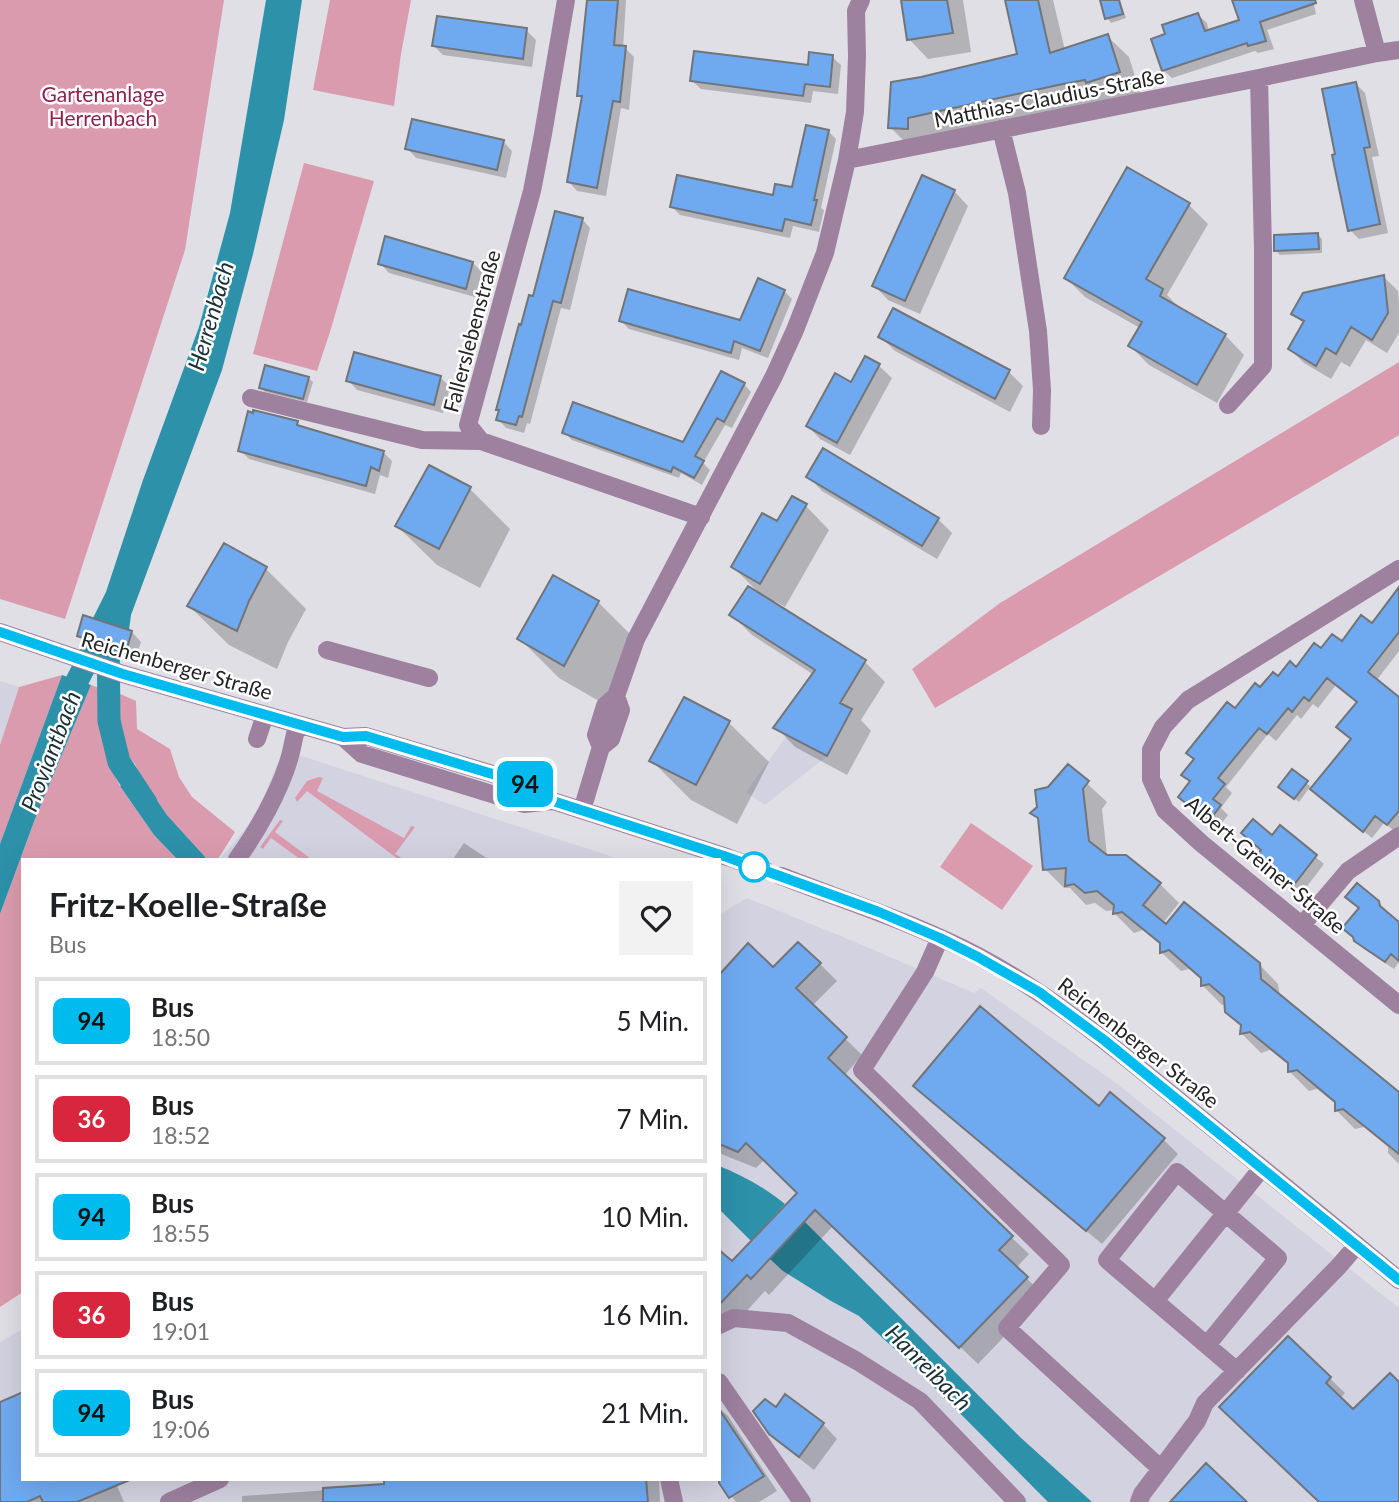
<!DOCTYPE html>
<html lang="de">
<head>
<meta charset="utf-8">
<style>
  body { margin:0; font-family:Lato,sans-serif; background:#f2f2f2; color:#202124; height:100vh; display:flex; flex-direction:column; font-size:26px; white-space:nowrap }
  * { box-sizing:border-box; margin:0 }
  p { font-size:23px; color:#757577 }
  .icon { flex:none; width:38px; height:38px; fill:none; stroke:currentColor; stroke-width:2; stroke-linecap:round; stroke-linejoin:round }
  .map { position:relative; flex:1; overflow:hidden }
  .drawer { position:absolute; left:21px; top:858px; width:700px; height:623px; display:flex; flex-direction:column; background:#fff; border-radius:0px; box-shadow:0 7px 28px #0002 }
  .drawer>* { flex:none }
  .badge { padding:0 14px; border-radius:10px; font-size:24px; line-height:46px }
  .map>.badge { position:absolute; translate:-50% -50%; box-shadow:0 0 0 4px #fff }
  .round { display:grid; place-items:center; flex:none; width:74px; height:74px; border-radius:0px; background:#f2f2f2 }
  .head { display:flex; align-items:center; justify-content:space-between; height:119px; padding:0 28px }
  h1 { font-size:33px; font-weight:700; line-height:52px }
  ul { padding:0; list-style:none }
  li { display:flex; align-items:center; gap:21px; height:88px; margin:0 14px 10px; padding:0 14px; border:4px solid #e0e0e0; border-radius:0px }
  li div { flex:1 }
  li b { display:block; font-size:26px }
  li em { font-style:normal }
  li .badge { min-width:77px; font-weight:700; text-align:center }
  .map>svg:first-child { display:block }
  .built { fill:#d3d2e0 }
  .green { fill:#db9baf }
  .water { fill:#2d91aa }
  .shadow { fill:#0003 }
  .lines { fill:none; stroke-linecap:round; stroke-linejoin:round }
  .canal { stroke:#2d91aa; stroke-width:23 }
  .building { fill:#6faaf1; stroke:#717479; stroke-width:2 }
  .minor-tunnel { stroke:#b9b9bf; stroke-width:18; stroke-dasharray:18 9; stroke-linecap:butt }
  .minor { stroke:#9d819f; stroke-width:18 }
  .line-casing { stroke:#fff; stroke-width:16 }
  .line { stroke:#0be; stroke-width:10 }
  .stop-dot { fill:#fff; stroke:#0be; stroke-width:3.5 }
  .labels { text-anchor:middle; dominant-baseline:central; stroke-width:5; stroke-linejoin:round; paint-order:stroke }
  .park-label { font-size:21px; fill:#902252; stroke:#fff }
  .street-label { font-size:21px; fill:#232325; stroke:#fff }
  .water-label { font-size:23px; font-style:italic; fill:#192f35; stroke:#fff }
</style>
</head>
<body>
<div class="map">
<svg width="1399" height="1502" viewBox="0 0 1399 1502">
  <rect width="100%" height="100%" fill="#dfdfe5"/>
  <!-- built -->
  <path class="built" d="M 0,681 L 19,687 L 0,745 Z
    M 813,700 L 814,749 L 827,756 L 765,805 L 746,792 Z
    M 283,750 L 619,859 L 220,859 L 256,816 Z
    M 747,898 L 855,942 L 974,993 L 981,988 L 1116,1083 L 1399,1308 L 1399,1502 L 0,1502 L 0,1342 L 23,1329 L 23,1479 L 719,1479 L 719,915 Z"/>
  <!-- green -->
  <path class="green" d="M 0,0 L 224,0 L 185,250 L 65,619 L 0,599 Z
    M 330,0 L 411,0 L 401,54 L 394,106 L 313,90 Z
    M 304,163 L 374,181 L 330,332 L 317,371 L 253,354 Z
    M 1399,362 L 1399,435 L 935,708 L 912,669 L 1000,603 Z
    M 62,675 L 0,844 L 0,745 L 19,687 Z
    M 91,685 L 100,688 L 99,720 L 111,768 L 120,786 L 154,835 L 177,859 L 23,859 L 23,1292 L 0,1307 L 0,914 L 35,819 Z
    M 118,693 L 136,701 L 137,729 L 170,749 L 179,777 L 192,797 L 235,832 L 218,859 L 207,859 L 167,815 L 139,774 L 135,764 L 128,756 L 121,728 Z
    M 319,777 L 323,778 L 317,791 L 404,838 L 411,826 L 415,827 L 395,854 L 403,859 L 398,859 L 307,791 L 297,802 L 295,798 L 307,781 Z
    M 280,820 L 283,821 L 275,832 L 311,859 L 300,859 L 271,838 L 263,849 L 260,847 Z
    M 971,823 L 1033,866 L 1002,910 L 940,867 Z"/>
  <!-- water -->
  <path class="water" d="M 266,0 L 302,0 L 284,120 L 253,254 L 222,370 L 131,615 L 129,630 L 93,618 L 106,592 L 143,480 L 199,327 L 230,213 Z
    M 62,675 L 91,685 L 35,819 L 0,914 L 0,844 Z
    M 100,688 L 118,693 L 121,728 L 128,756 L 111,768 L 99,720 Z
    M 139,774 L 167,815 L 207,859 L 177,859 L 154,835 L 120,786 Z
    M 719,1166 C 742,1175 766,1188 785,1204 L 751,1241 L 719,1209 Z
    M 804,1221 L 1020,1437 L 1092,1502 L 1048,1502 L 916,1369 L 859,1316 L 831,1301 L 783,1271 L 770,1259 Z"/>
  <!-- shadow -->
  <path class="shadow" d="M 588,0 L 626,0 L 623,48 L 625,48 L 634,57 L 629,110 L 621,108 L 606,196 L 577,191 L 569,182 L 583,99 L 579,95 Z
    M 902,0 L 963,0 L 971,52 L 928,59 L 909,39 Z
    M 1006,0 L 1053,0 L 1065,50 L 1107,36 L 1129,57 L 1140,93 L 911,148 L 890,127 L 1019,56 Z
    M 1102,0 L 1120,0 L 1126,18 L 1111,23 L 1107,18 Z
    M 1234,0 L 1313,0 L 1316,14 L 1267,30 L 1274,49 L 1258,53 L 1255,51 L 1172,78 L 1163,70 L 1167,35 L 1198,15 L 1207,23 L 1209,32 L 1241,21 Z
    M 526,30 L 536,40 L 532,67 L 443,55 L 434,46 Z
    M 832,57 L 841,65 L 838,94 L 813,91 L 811,103 L 701,89 L 692,81 L 809,67 Z
    M 1356,84 L 1365,93 L 1379,156 L 1372,157 L 1388,233 L 1359,239 L 1350,230 L 1337,156 Z
    M 828,131 L 836,139 L 821,208 L 824,210 L 819,232 L 793,226 L 790,238 L 680,215 L 672,207 L 774,197 L 793,189 Z
    M 503,141 L 512,151 L 506,178 L 416,158 L 407,148 Z
    M 954,191 L 968,206 L 920,314 L 888,300 L 874,285 Z
    M 1189,205 L 1208,224 L 1167,295 L 1182,310 L 1225,335 L 1244,355 L 1217,403 L 1149,365 L 1130,346 L 1140,328 L 1085,297 L 1066,278 Z
    M 582,219 L 590,228 L 570,310 L 561,308 L 530,424 L 527,423 L 524,433 L 506,428 L 498,419 L 500,411 L 498,409 L 535,298 Z
    M 1317,234 L 1322,239 L 1322,253 L 1280,255 L 1276,251 Z
    M 380,263 L 473,263 L 482,272 L 475,297 L 389,273 Z
    M 1384,277 L 1398,291 L 1399,302 L 1399,333 L 1387,353 L 1366,340 L 1350,367 L 1341,362 L 1331,379 L 1304,363 L 1290,349 L 1304,324 L 1293,313 Z
    M 784,291 L 792,299 L 768,358 L 742,348 L 739,360 L 629,329 L 621,321 L 741,323 Z
    M 880,336 L 1009,372 L 1023,386 L 1010,412 L 895,351 Z
    M 866,358 L 879,366 L 892,378 L 850,455 L 820,439 L 808,426 L 852,384 Z
    M 440,377 L 450,387 L 443,413 L 357,390 L 348,380 Z
    M 308,378 L 313,382 L 307,402 L 265,392 L 261,388 Z
    M 744,384 L 751,392 L 732,428 L 725,425 L 703,463 L 710,470 L 702,485 L 681,473 L 679,478 L 572,440 L 564,432 L 684,444 Z
    M 297,423 L 303,429 L 383,452 L 392,461 L 388,478 L 380,475 L 375,494 L 249,459 L 240,450 Z
    M 429,467 L 470,489 L 510,529 L 480,588 L 437,565 L 397,526 Z
    M 808,476 L 938,519 L 952,533 L 937,559 L 822,491 Z
    M 806,506 L 829,530 L 785,607 L 775,601 L 774,604 L 865,662 L 885,682 L 861,720 L 871,731 L 847,775 L 795,747 L 776,727 L 814,675 L 752,635 L 732,615 L 759,593 L 733,567 L 778,523 Z
    M 266,569 L 306,609 L 288,642 L 277,669 L 229,645 L 189,606 Z
    M 598,602 L 638,642 L 604,704 L 559,678 L 519,638 Z
    M 1399,606 L 1399,651 L 1376,681 L 1399,699 L 1399,829 L 1396,832 L 1384,823 L 1372,838 L 1310,787 L 1299,802 L 1285,791 L 1293,771 L 1312,788 L 1352,740 L 1358,703 L 1336,685 L 1318,708 L 1313,704 L 1301,719 L 1297,715 L 1276,741 L 1268,734 L 1226,787 L 1232,793 L 1221,808 L 1228,815 L 1218,828 L 1180,797 L 1235,710 L 1261,690 L 1297,669 L 1321,650 L 1342,644 Z
    M 132,632 L 141,642 L 135,660 L 88,645 L 79,636 Z
    M 729,723 L 769,762 L 737,824 L 691,800 L 651,760 Z
    M 1069,767 L 1107,802 L 1102,809 L 1107,856 L 1160,884 L 1179,903 L 1163,923 L 1259,964 L 1278,984 L 1280,997 L 1399,1094 L 1399,1164 L 1388,1153 L 1388,1147 L 1364,1127 L 1355,1129 L 1336,1110 L 1336,1104 L 1317,1089 L 1309,1091 L 1290,1072 L 1290,1066 L 1270,1050 L 1261,1053 L 1242,1034 L 1243,1027 L 1226,1004 L 1222,1005 L 1202,985 L 1202,980 L 1189,969 L 1181,971 L 1161,952 L 1162,946 L 1143,930 L 1134,933 L 1115,914 L 1115,910 L 1106,911 L 1095,903 L 1086,905 L 1070,888 L 1064,888 L 1045,869 L 1040,821 L 1033,813 L 1039,808 L 1049,788 Z
    M 1280,828 L 1324,864 L 1302,893 L 1266,865 L 1272,838 Z
    M 464,843 L 488,859 L 453,859 Z
    M 1378,902 L 1387,911 L 1387,915 L 1399,923 L 1399,962 L 1394,969 L 1364,949 L 1355,940 Z
    M 820,964 L 837,981 L 812,1006 L 862,1055 L 844,1076 L 1029,1254 L 1016,1268 L 1044,1295 L 978,1364 L 833,1226 L 769,1295 L 765,1291 L 733,1326 L 719,1313 L 719,1261 L 732,1264 L 800,1193 L 765,1159 L 756,1168 L 719,1153 L 719,977 Z
    M 930,1100 L 1099,1108 L 1163,1139 L 1178,1154 L 1102,1244 Z
    M 1288,1338 L 1345,1393 L 1340,1399 L 1353,1412 L 1399,1384 L 1399,1502 L 1321,1502 Z
    M 0,1404 L 23,1479 L 120,1479 L 115,1481 L 124,1502 L 0,1502 Z
    M 719,1408 L 728,1416 L 777,1491 L 759,1502 L 736,1502 L 719,1479 Z
    M 777,1410 L 823,1424 L 837,1439 L 814,1470 L 786,1448 L 770,1433 Z
    M 385,1479 L 659,1479 L 660,1502 L 242,1502 L 242,1496 L 386,1486 Z"/>
  <g class="lines">
    <!-- canal -->
    <path class="canal" d="M 108,627 L 109,721 L 119,762 L 146,803
      M 66,709 L 77,681 L 110,617"/>
  </g>
  <!-- building -->
  <path class="building" d="M 587,0 L 618,0 L 614,45 L 626,46 L 620,102 L 613,101 L 597,188 L 567,182 L 582,96 L 577,96 Z
    M 901,0 L 947,0 L 953,33 L 907,40 Z
    M 1005,0 L 1038,0 L 1050,53 L 1108,34 L 1120,72 L 1086,83 L 1085,80 L 1058,85 L 908,118 L 908,129 L 888,128 L 891,82 L 921,77 L 1017,54 Z
    M 1100,0 L 1119,0 L 1123,14 L 1105,19 Z
    M 1232,0 L 1315,0 L 1316,3 L 1260,22 L 1266,41 L 1248,46 L 1247,43 L 1162,71 L 1151,39 L 1165,34 L 1162,25 L 1198,13 L 1205,31 L 1239,20 Z
    M 437,16 L 527,28 L 523,59 L 432,46 Z
    M 694,51 L 808,65 L 809,52 L 833,55 L 830,87 L 805,84 L 803,96 L 690,81 Z
    M 1356,82 L 1370,147 L 1364,148 L 1380,224 L 1348,231 L 1332,155 L 1335,154 L 1322,89 Z
    M 412,119 L 504,140 L 497,170 L 405,149 Z
    M 806,125 L 829,130 L 814,200 L 817,200 L 811,225 L 785,219 L 782,231 L 670,207 L 677,175 L 773,195 L 775,184 L 792,187 Z
    M 1127,167 L 1190,203 L 1146,279 L 1163,289 L 1160,296 L 1226,334 L 1197,385 L 1128,346 L 1142,322 L 1064,278 Z
    M 922,175 L 955,190 L 905,301 L 872,286 Z
    M 555,211 L 583,218 L 561,303 L 553,301 L 522,417 L 519,416 L 516,425 L 496,420 L 499,410 L 496,410 L 519,324 L 521,325 L 529,295 L 533,296 Z
    M 1318,233 L 1319,249 L 1274,251 L 1274,235 Z
    M 385,236 L 473,262 L 466,289 L 378,264 Z
    M 1384,275 L 1388,313 L 1372,340 L 1351,327 L 1336,354 L 1326,348 L 1316,366 L 1288,349 L 1304,321 L 1291,314 L 1303,293 Z
    M 758,278 L 785,290 L 760,351 L 734,341 L 731,353 L 619,321 L 628,289 L 740,320 Z
    M 893,308 L 1010,370 L 995,399 L 878,337 Z
    M 354,352 L 441,376 L 434,405 L 346,381 Z
    M 865,356 L 880,364 L 837,443 L 806,426 L 835,373 L 851,382 Z
    M 265,365 L 309,377 L 303,399 L 259,388 Z
    M 721,371 L 745,383 L 724,422 L 717,418 L 695,456 L 704,461 L 694,478 L 673,467 L 671,472 L 562,433 L 573,402 L 683,442 Z
    M 253,410 L 298,421 L 297,425 L 384,451 L 379,471 L 371,467 L 366,486 L 238,451 L 248,411 L 253,413 Z
    M 823,448 L 939,518 L 922,546 L 806,477 Z
    M 429,465 L 471,487 L 439,549 L 395,526 Z
    M 792,496 L 807,504 L 760,584 L 731,567 L 762,513 L 777,521 Z
    M 224,543 L 267,567 L 249,601 L 237,631 L 187,606 Z
    M 553,575 L 599,601 L 564,666 L 517,639 Z
    M 748,586 L 866,660 L 840,703 L 852,709 L 827,756 L 773,728 L 815,670 L 729,615 Z
    M 1399,587 L 1399,632 L 1368,672 L 1399,697 L 1399,811 L 1387,825 L 1375,816 L 1363,832 L 1310,789 L 1351,739 L 1336,727 L 1357,702 L 1327,678 L 1309,701 L 1304,697 L 1292,712 L 1288,708 L 1267,734 L 1259,728 L 1218,778 L 1225,784 L 1213,799 L 1221,805 L 1209,821 L 1178,797 L 1190,781 L 1181,775 L 1194,759 L 1186,753 L 1227,702 L 1235,708 L 1255,683 L 1260,687 L 1273,672 L 1278,676 L 1290,661 L 1296,667 L 1314,643 L 1321,648 L 1332,634 L 1342,641 L 1361,615 L 1372,623 Z
    M 83,615 L 132,631 L 126,652 L 77,636 Z
    M 684,697 L 730,721 L 696,785 L 649,761 Z
    M 1068,764 L 1089,781 L 1083,789 L 1089,841 L 1107,855 L 1126,855 L 1161,883 L 1143,905 L 1166,924 L 1184,902 L 1260,963 L 1261,979 L 1399,1092 L 1399,1154 L 1343,1109 L 1335,1111 L 1335,1102 L 1297,1070 L 1288,1072 L 1288,1063 L 1250,1032 L 1240,1034 L 1241,1025 L 1225,1012 L 1224,997 L 1209,984 L 1201,986 L 1201,978 L 1169,950 L 1160,953 L 1160,943 L 1122,912 L 1113,914 L 1114,905 L 1097,891 L 1085,893 L 1074,884 L 1065,886 L 1066,868 L 1043,870 L 1038,818 L 1030,813 L 1037,807 L 1035,790 L 1048,787 Z
    M 1292,769 L 1308,781 L 1294,799 L 1278,787 Z
    M 1253,819 L 1272,835 L 1280,825 L 1317,855 L 1293,886 L 1255,857 L 1261,850 L 1241,833 Z
    M 1357,883 L 1379,901 L 1380,906 L 1399,922 L 1399,961 L 1391,954 L 1385,962 L 1354,941 L 1353,937 L 1342,928 L 1359,908 L 1345,897 Z
    M 798,942 L 821,963 L 796,988 L 847,1037 L 828,1058 L 1013,1236 L 999,1250 L 1028,1277 L 959,1348 L 815,1210 L 751,1279 L 747,1275 L 719,1305 L 719,1250 L 732,1261 L 797,1193 L 746,1143 L 738,1152 L 719,1144 L 719,975 L 748,943 L 773,967 Z
    M 980,1006 L 1099,1106 L 1110,1092 L 1165,1138 L 1086,1231 L 913,1086 Z
    M 1288,1336 L 1331,1377 L 1326,1383 L 1353,1409 L 1390,1373 L 1399,1382 L 1399,1502 L 1319,1502 L 1219,1407 Z
    M 23,1392 L 23,1479 L 132,1479 L 77,1502 L 43,1502 L 40,1496 L 27,1502 L 0,1502 L 0,1402 Z
    M 785,1394 L 824,1423 L 799,1457 L 769,1434 L 753,1411 L 765,1399 L 776,1407 Z
    M 719,1409 L 764,1476 L 729,1498 L 719,1483 Z
    M 1206,1463 L 1247,1502 L 1170,1502 Z
    M 384,1479 L 646,1479 L 648,1502 L 323,1502 L 323,1488 L 384,1484 Z"/>
  <g class="lines">
    <!-- minor-tunnel -->
    <path class="minor-tunnel" d="M 727,857 L 781,876"/>
    <!-- minor -->
    <path class="minor" d="M 566,0 L 543,134 L 532,191 L 468,425 L 481,441 L 701,517
      M 1363,0 L 1377,53
      M 1001,129 L 1017,193 L 1038,331 L 1042,390 L 1041,426
      M 847,160 L 1259,78 L 1377,53 L 1399,50
      M 251,398 L 422,440 L 481,441
      M 1228,405 L 1263,366 L 1263,250 L 1259,78
      M 1399,569 L 1188,700 L 1163,727 L 1151,750 L 1151,779 L 1165,810 L 1201,843 L 1399,1005
      M 0,632 L 123,674 L 343,737 L 366,736 L 526,784 L 553,801 L 727,857
      M 327,650 L 429,678
      M 343,737 L 362,754 L 524,804 L 553,801
      M 257,739 L 265,715
      M 601,747 L 611,739 L 621,710 L 616,696
      M 582,810 L 601,747 L 596,735 L 605,706 L 616,696 L 636,639 L 774,376 L 795,330 L 825,253 L 847,160 L 855,112 L 857,56 L 856,11 L 861,0
      M 237,859 C 257,832 281,789 290,756 C 293,745 294,735 298,724
      M 781,876 C 848,902 915,923 978,956 C 1057,998 1124,1056 1193,1112 C 1262,1168 1331,1223 1399,1280
      M 1302,925 L 1348,871 L 1399,836
      M 940,938 L 925,972 L 862,1070 L 1061,1265 L 1007,1328 L 1160,1468
      M 1155,1301 L 1107,1260 L 1177,1172 L 1278,1258 L 1207,1345
      M 719,1325 L 734,1318 L 788,1323 L 857,1361 L 920,1401 L 1017,1502
      M 1237,1371 L 1155,1301 L 1262,1168
      M 719,1382 L 802,1502
      M 669,1479 L 674,1502
      M 169,1502 L 220,1479
      M 1139,1502 L 1142,1494 L 1197,1421 L 1205,1403 L 1339,1266 L 1357,1245"/>
  </g>
  <g class="lines">
    <!-- line casing -->
    <g class="line-casing">
      <path id="line" d="M 0,632 L 123,674 L 343,737 L 366,736 L 529,785 L 553,801 L 727,857 L 879,912 L 940,938 L 978,957 L 1039,992 L 1104,1040 L 1399,1280"/>
    </g>
    <!-- line -->
    <use href="#line" class="line"/>
  </g>
  <!-- markers -->
  <circle class="stop-dot" cx="754" cy="867" r="14"/>
  <g class="labels">
    <!-- park labels -->
    <g class="park-label">
      <text x="103" y="93">Gartenanlage<tspan x="103" dy="24">Herrenbach</tspan></text>
    </g>
    <!-- street labels -->
    <g class="street-label">
      <text transform="translate(1049 97) rotate(-11)">Matthias-Claudius-Straße</text>
      <text transform="translate(471 331) rotate(-75)">Fallerslebenstraße</text>
      <text transform="translate(177 665) rotate(16)">Reichenberger Straße</text>
      <text transform="translate(1266 864) rotate(40)">Albert-Greiner-Straße</text>
      <text transform="translate(1139 1042) rotate(38)">Reichenberger Straße</text>
    </g>
    <!-- water labels -->
    <g class="water-label">
      <text transform="translate(210 316) rotate(-74)">Herrenbach</text>
      <text transform="translate(50 751) rotate(-69)">Proviantbach</text>
      <text transform="translate(929 1367) rotate(45)">Hanreibach</text>
    </g>
  </g>
</svg>
<b class="badge" style="left:525px;top:784px;background:#0be;color:#111">94</b>
<section class="drawer">
<div class="head"><div><h1>Fritz-Koelle-Straße</h1><p>Bus</p></div><a class="round"><svg class="icon" aria-label="heart" viewBox="0 0 24 24"><path d="M12 20l-8-8c-3-5 5-10 8-4 3-6 11-1 8 4z"/></svg></a></div>
<ul>
<li><span class="badge" style="background:#0be;color:#111">94</span><div><b>Bus</b><p>18:50</p></div><em>5 Min.</em></li>
<li><span class="badge" style="background:#d7263d;color:#fff">36</span><div><b>Bus</b><p>18:52</p></div><em>7 Min.</em></li>
<li><span class="badge" style="background:#0be;color:#111">94</span><div><b>Bus</b><p>18:55</p></div><em>10 Min.</em></li>
<li><span class="badge" style="background:#d7263d;color:#fff">36</span><div><b>Bus</b><p>19:01</p></div><em>16 Min.</em></li>
<li><span class="badge" style="background:#0be;color:#111">94</span><div><b>Bus</b><p>19:06</p></div><em>21 Min.</em></li>
</ul>
</section>
</div>
</body>
</html>
